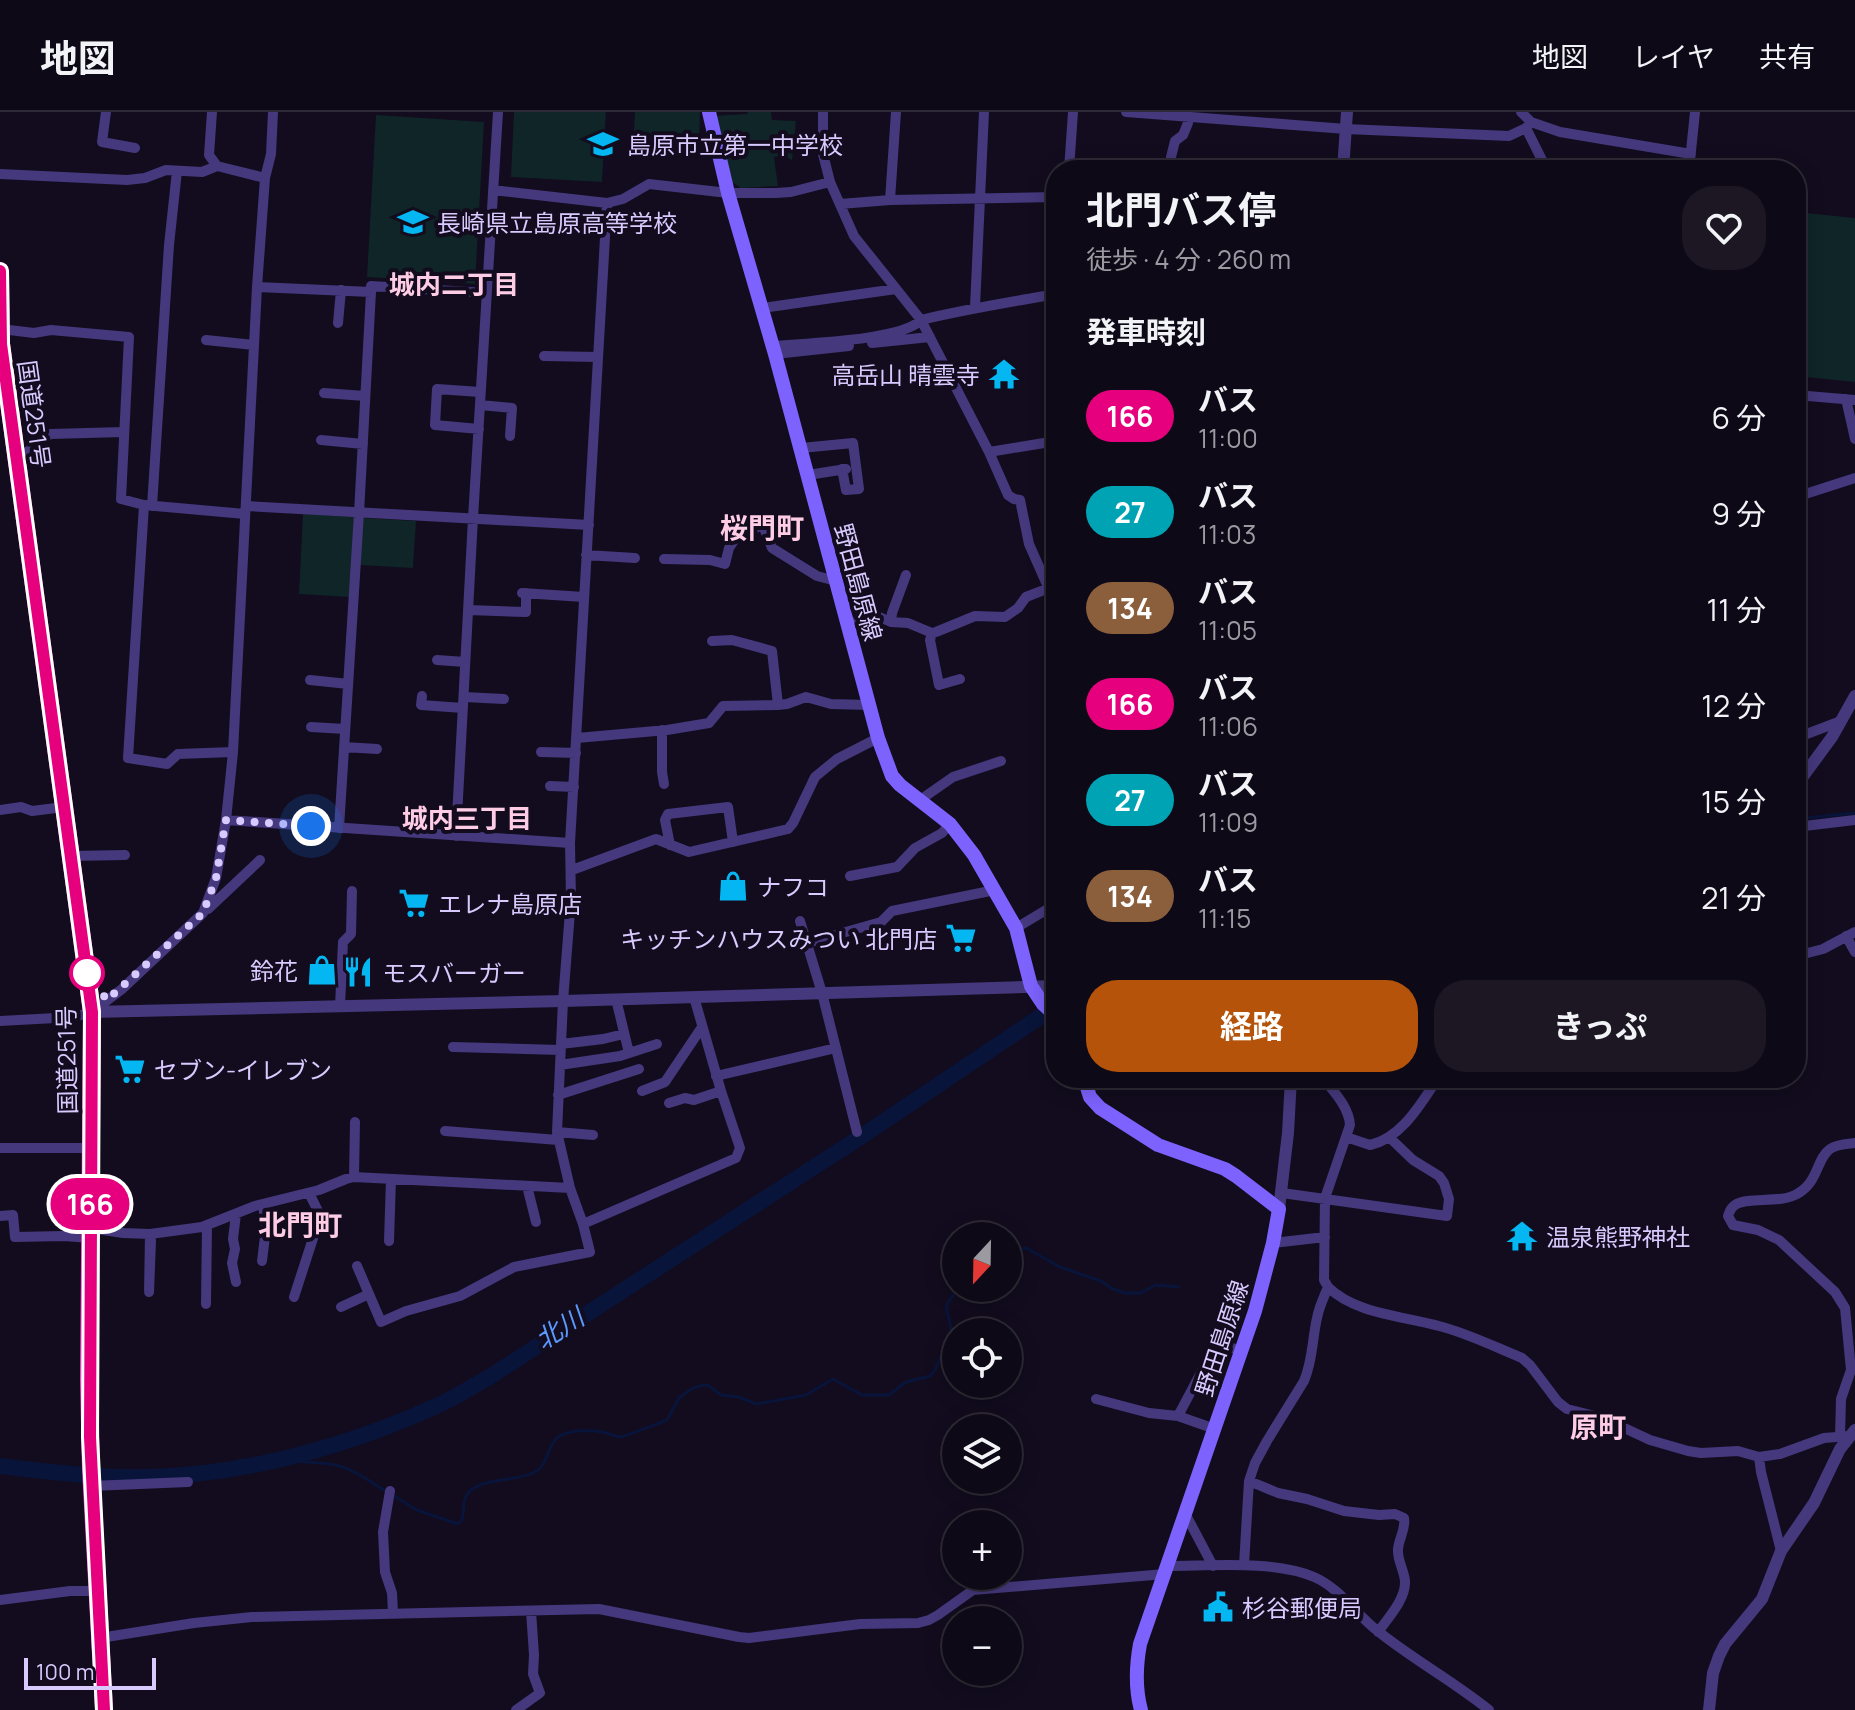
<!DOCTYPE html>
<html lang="ja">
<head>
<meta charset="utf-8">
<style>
  body { margin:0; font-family:Manrope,"Noto Sans JP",sans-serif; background:#1c1723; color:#f1f3f6; height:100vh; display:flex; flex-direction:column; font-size:30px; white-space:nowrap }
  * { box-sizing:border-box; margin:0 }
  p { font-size:26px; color:#9b9aa1 }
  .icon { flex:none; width:44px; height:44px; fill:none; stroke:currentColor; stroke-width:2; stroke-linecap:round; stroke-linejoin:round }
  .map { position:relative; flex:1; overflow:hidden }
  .sheet { position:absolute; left:1046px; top:48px; width:760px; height:928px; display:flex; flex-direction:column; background:#0e0916; border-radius:32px; box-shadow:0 4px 20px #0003,0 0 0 2px #2e2a35 }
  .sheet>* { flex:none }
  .badge { padding:0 16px; border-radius:26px; font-size:28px; line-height:52px }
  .needle { width:52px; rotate:202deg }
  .fabs { position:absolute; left:942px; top:1110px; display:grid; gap:16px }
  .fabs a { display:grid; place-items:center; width:80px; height:80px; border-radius:50%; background:#0e0916; box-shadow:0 4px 20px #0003,0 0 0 2px #2e2a35; font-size:40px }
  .scale { position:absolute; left:24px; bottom:20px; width:132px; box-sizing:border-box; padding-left:8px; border:4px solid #d8cafe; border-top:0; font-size:22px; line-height:28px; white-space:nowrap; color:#d8cafe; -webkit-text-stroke:6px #120c1e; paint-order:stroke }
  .you { position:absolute; width:40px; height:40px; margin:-20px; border:6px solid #fff; border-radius:50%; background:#1a73e8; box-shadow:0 0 0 12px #1a73e833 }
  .map>.badge { position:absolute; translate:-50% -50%; box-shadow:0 0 0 4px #fff }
  h2 { padding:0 40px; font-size:30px; line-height:72px }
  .round { display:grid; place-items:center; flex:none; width:84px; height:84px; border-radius:32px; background:#1c1723 }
  .headline { display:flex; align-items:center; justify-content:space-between; height:136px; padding:0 40px }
  h1 { font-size:38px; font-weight:700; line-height:60px }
  .cta { display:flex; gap:16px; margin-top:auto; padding:16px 40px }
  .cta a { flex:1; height:92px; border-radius:32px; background:#b45309; color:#fff; font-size:32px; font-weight:700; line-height:92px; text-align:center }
  .cta a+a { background:#1c1723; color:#f1f3f6 }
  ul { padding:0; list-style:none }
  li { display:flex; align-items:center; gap:24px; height:96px; padding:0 40px }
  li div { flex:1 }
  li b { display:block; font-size:30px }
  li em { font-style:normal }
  li .badge { min-width:88px; font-weight:700; text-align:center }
  header { display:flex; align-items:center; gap:48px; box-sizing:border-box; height:112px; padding:0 40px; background:#0e0916; border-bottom:2px solid #2e2a35 }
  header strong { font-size:38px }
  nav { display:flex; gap:44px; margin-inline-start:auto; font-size:28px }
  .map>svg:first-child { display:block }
  .green { fill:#0f2528 }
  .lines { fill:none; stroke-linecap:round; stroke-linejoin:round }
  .stream { stroke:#09143a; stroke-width:3 }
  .river { stroke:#09143a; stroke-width:16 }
  .minor { stroke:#45387c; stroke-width:10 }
  .tertiary { stroke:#45387c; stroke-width:12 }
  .secondary { stroke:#7d62fd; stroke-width:14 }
  .trunk { stroke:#e94dc0; stroke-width:18 }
  .line-casing { stroke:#fff; stroke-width:18 }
  .line { stroke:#e6007e; stroke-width:12 }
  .walk { stroke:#d8cafe; stroke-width:8; stroke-dasharray:0 14.4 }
  .stop-dot { fill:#fff; stroke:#e6007e; stroke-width:4 }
  .labels { text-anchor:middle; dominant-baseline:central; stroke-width:8; stroke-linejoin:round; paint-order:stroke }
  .poi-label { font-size:24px; fill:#d8cafe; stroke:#120c1e; text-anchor:start }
  .street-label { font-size:24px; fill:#d8cafe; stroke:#120c1e }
  .neighbourhood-label { font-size:26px; font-weight:bold; fill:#fecce4; stroke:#120c1e }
  .water-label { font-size:26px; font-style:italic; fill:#5a99fd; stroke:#120c1e }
  .quarter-label { font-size:28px; font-weight:bold; fill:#fecce4; stroke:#120c1e }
</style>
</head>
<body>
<header>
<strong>地図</strong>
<nav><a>地図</a><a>レイヤ</a><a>共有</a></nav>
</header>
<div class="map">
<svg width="1855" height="1598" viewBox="0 0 1855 1598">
  <rect width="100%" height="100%" fill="#120c1e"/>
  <!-- green -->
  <path class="green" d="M 514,0 L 606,0 L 602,70 L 511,65 Z
    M 635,0 L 700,0 L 699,37 L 633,32 Z
    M 748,0 L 771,0 L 772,8 L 796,9 L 792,48 L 788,46 L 786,43 L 774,45 L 778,74 L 741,76 L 730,69 L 713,4 L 747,2 Z
    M 376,3 L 484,10 L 475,172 L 367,165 Z
    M 1796,100 L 1855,106 L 1855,270 L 1796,264 Z
    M 303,402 L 354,405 L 350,485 L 299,482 Z
    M 363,406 L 416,409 L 413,456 L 360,453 Z"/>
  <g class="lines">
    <!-- stream -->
    <path class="stream" d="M 1796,707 L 1855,701
      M 1008,1140 L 1026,1136 L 1060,1155 L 1101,1169 L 1113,1177 L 1125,1181 L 1141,1181 L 1155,1173 L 1179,1175
      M 283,1346 C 299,1352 318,1349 335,1353 C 354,1357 371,1370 387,1380
      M 394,1384 L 417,1398 L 458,1412 L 462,1408 C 464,1400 463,1391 466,1384 C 476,1365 518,1370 535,1360 C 550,1352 546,1328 564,1322 C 575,1318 591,1318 602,1320 C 608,1321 614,1324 620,1325 C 624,1325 661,1310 667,1308 L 679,1286 L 693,1276 L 704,1273 L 709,1274 L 721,1283 L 739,1285 L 756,1292 L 806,1283 L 833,1267 L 862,1283 L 889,1283 L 906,1270 L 930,1264 L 935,1258 L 950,1223 L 951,1216 L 946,1194 L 958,1176"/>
    <!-- river -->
    <path class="river" d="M 0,1354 C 49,1360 98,1366 147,1365 C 246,1363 353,1333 443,1291 C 459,1283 475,1273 491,1264 L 862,1024 L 1056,894"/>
    <!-- minor -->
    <path class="minor" d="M 106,0 L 102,30 L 135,36
      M 212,0 L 209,43 L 217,54
      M 823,0 L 823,42 L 830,70 L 854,124 L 921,208 L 989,340 L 1008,383 L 1014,387 L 1020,388 L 1029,432 L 1056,493
      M 1126,0 L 1346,17 L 1509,24 L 1526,16 L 1531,10
      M 1521,0 L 1531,10 L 1560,20 L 1691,42
      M 1526,16 L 1547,58
      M 1069,58 L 1073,0
      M 1172,58 L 1171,45 L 1175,29 L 1183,23 L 1188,11 L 1187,4
      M 1689,58 L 1695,0
      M 0,62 L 127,68 L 145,66 L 166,58 L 202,60 L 217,54 L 265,66
      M 493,78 L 607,91 L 623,87 L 649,72 L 728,81 L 776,81 L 791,80 L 830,70
      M 890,88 L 896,0
      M 840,92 L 890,88 L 1056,85
      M 257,175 L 371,180 L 371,174 L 487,181
      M 975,195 L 984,0
      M 762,196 L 896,177
      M 338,211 L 341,178
      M 1,217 L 34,221 L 51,218 L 129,225 L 121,387 L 144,393 L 245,402
      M 206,228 L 254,233
      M 872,231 L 930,225
      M 773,234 C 805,231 901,229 921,208 C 966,197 1011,190 1056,182
      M 775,242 L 849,234
      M 544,244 L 598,245
      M 324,281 L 365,284
      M 1796,283 L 1855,288
      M 1846,287 L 1855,327
      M 480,293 L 512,296 L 510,324
      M 479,317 L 435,313 L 437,277 L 480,280
      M 321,328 L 363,332
      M 801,336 L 853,331 L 859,377 L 846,378 L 842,357
      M 989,340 L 1056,329
      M 17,348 L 50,322 L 123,320
      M 808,363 L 846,357
      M 1796,385 L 1855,366
      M 144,393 L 128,646 L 167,652 L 178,642 L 233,640
      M 152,394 L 169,133 L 177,59
      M 246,394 L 589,413
      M 586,443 L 635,446
      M 664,447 L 710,448 L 725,452 L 729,436 L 735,427 L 761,413 L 764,416 L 772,436 L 817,464 L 836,469
      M 1044,465 L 1056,463
      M 522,481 L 584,485
      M 468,498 L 526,500 L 526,481
      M 891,510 L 892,501 L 906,463
      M 848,512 L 877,504 L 891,510 L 908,511 L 932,521 L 936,520 L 975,504 L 1005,505 L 1018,496 L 1026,485 L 1049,476
      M 932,521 L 930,528 L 939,573 L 960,567
      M 712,529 L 732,528 L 772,539 L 778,593
      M 437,548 L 465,550
      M 310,568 L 348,572
      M 422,584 L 421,593 L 463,596
      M 464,585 L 504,587
      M 311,615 L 345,617
      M 662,618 L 662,660 L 664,672
      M 577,626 L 667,618 L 709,611 L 723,594 L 778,593 L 787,592 L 806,585 L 831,592 L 869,593
      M 1796,626 L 1841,609
      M 344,635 L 377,637
      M 541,640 L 576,641
      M 550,674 L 574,675
      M 920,688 L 953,665 L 1001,649
      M 0,698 L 21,695 L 32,699 L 64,695
      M 226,708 L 570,731
      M 1796,715 L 1855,708
      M 339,716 L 359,401 L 371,180
      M 456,724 L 473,406 L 498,0
      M 670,733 L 665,708 L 668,702 L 728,695 L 733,730
      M 71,744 L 125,743
      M 572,758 L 656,727 L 689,740 L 788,717 L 793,711 L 815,665 L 837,647 L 878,626
      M 850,764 L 897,755 L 915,736 L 942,721 L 950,712
      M 1051,796 L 1056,810
      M 208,797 L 260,748
      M 800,809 L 822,881 L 857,1020
      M 1016,816 L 1056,792
      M 1846,824 L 1855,840
      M 807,831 L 881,810 L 892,799 L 995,778
      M 1796,844 L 1823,837 L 1855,820
      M 616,887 L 629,941
      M 340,894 L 343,830 L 351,822 L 352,779
      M 0,909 L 74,905 L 92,900 L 122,877 L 203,801 L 216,766 L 226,708 L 233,640 L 257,175 L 265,66 L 271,42 L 273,0
      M 561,932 L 603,927 L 624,922
      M 453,935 L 560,938
      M 560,953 L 620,944 L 657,932
      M 716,964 L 836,936
      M 642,979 L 665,970 L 702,915
      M 558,983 L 639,957
      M 669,991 L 685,986 L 694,988 L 721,979
      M 445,1019 L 558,1028
      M 557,1020 L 593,1023
      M 1346,1025 L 1370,1033 C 1402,1026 1421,991 1438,966
      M 0,1036 L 91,1036
      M 354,1065 L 355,1010
      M 527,1074 L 536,1110
      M 1282,1081 L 1447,1104 L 1449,1087 L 1444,1071 L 1439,1064 L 1413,1048 L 1389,1025
      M 236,1102 L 233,1127 L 235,1137 L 232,1151 L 236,1170
      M 0,1104 L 13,1103 L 15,1125 L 64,1124 L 90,1126
      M 583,1112 L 736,1046 L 740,1036 L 721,979 L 694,885
      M 90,1116 L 123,1121 L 150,1122 L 202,1115 L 255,1094 L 319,1078 L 346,1067 L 354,1065 L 570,1076
      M 150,1122 L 151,1129 L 149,1180 Z
      M 389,1129 L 391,1067
      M 1273,1131 L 1325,1125
      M 262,1149 L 266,1116 L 263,1093
      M 357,1154 L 381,1210 L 406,1199 L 460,1184 L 514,1155 L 590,1140 L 583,1112 L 570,1076 L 557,1020 L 563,889 L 571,787 L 570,731 L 607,91
      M 1328,1175 C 1355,1202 1404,1204 1439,1214 C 1467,1221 1495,1235 1522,1246 L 1530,1253 L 1558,1290 L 1567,1297 L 1603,1306 L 1650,1328 L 1688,1339 L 1701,1341 L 1738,1339 L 1759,1345 L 1780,1342 L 1824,1326 L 1849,1324
      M 294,1185 L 318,1111 L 319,1101 L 309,1081
      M 206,1192 L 207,1113
      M 341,1195 L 369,1182
      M 1096,1287 L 1149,1301 L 1178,1304 L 1215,1317
      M 1178,1304 L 1215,1234 L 1219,1232 L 1242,1239
      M 1840,1325 L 1841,1287 L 1851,1258 L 1845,1196 L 1835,1180 L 1779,1128 L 1758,1118 L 1733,1113 L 1728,1104 C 1730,1099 1730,1096 1735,1093 C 1747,1084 1780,1092 1797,1082 C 1819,1070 1816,1047 1830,1037 C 1837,1032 1847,1032 1855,1031
      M 1759,1345 L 1761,1360 L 1781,1439
      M 1249,1369 L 1278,1381 L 1307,1387 L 1344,1399 L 1379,1403 L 1395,1402 L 1404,1406 C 1406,1417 1399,1426 1398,1437 C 1397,1448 1404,1458 1405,1469 C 1406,1487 1388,1506 1378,1520
      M 91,1374 L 188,1370
      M 390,1379 L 383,1420 L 385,1460 L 392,1481 L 393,1501
      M 1186,1403 L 1213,1454
      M 1244,1453 L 1249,1369 L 1255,1351 L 1267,1329 L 1304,1269 C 1313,1248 1312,1228 1317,1206 C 1319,1195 1324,1185 1328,1175 L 1324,1168 L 1325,1086 L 1350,1013 C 1349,995 1334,980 1323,966
      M 1168,1454 C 1212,1454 1273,1448 1314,1465 C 1340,1476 1356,1503 1379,1520 C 1414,1548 1453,1569 1489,1598
      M 0,1488 L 70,1479 L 97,1479
      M 100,1526 L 194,1511 L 252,1505 L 599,1497 L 739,1525 L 749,1526 L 860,1512 L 918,1511 L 929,1508 L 938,1503 L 973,1478 L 1165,1462
      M 516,1598 L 540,1581 L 533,1562 L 534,1543 L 531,1499"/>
    <!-- tertiary -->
    <path class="tertiary" d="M 1343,58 L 1347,0
      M 1796,674 L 1832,625 L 1855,584
      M 92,900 L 563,889 L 1056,874
      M 1279,1097 L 1288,1021 L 1291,966
      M 1709,1598 L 1713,1561 L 1719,1544 L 1725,1532 L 1762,1487 L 1781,1439 L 1814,1391 L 1840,1337 L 1855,1318"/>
    <!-- secondary -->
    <path class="secondary" d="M 709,0 L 728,81 L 775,242 L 878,626 L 892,664 L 900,673 L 950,712 L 974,743 L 1016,816 L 1031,874 L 1043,892 L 1056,904
      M 1084,966 L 1090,985 L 1100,996 L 1158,1033 L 1225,1057 L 1236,1064 L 1279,1097 L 1273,1131 L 1255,1199 L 1140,1532 C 1136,1554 1135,1576 1141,1598"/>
    <!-- trunk -->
    <path class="trunk" d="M 0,159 L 1,232 L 92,900 L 89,1268 L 91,1357 L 104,1598"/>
  </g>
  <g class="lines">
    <!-- line casing -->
    <g class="line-casing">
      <path id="line" d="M 0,159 L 1,232 L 92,900 L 90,1325 L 104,1598"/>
    </g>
    <!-- line -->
    <use href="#line" class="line"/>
    <!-- walk -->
    <path class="walk" d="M 87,861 L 107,888 L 203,801 L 216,766 L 226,708 L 311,714"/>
  </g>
  <!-- icons -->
  <defs>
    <g id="school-bare" transform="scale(2.4)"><path d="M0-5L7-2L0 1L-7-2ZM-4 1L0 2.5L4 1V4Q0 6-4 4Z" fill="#04b6f1" stroke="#120c1e" stroke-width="2.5" paint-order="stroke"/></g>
    <g id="temple-bare" transform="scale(2.4)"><path d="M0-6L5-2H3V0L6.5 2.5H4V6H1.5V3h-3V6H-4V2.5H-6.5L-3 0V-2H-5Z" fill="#04b6f1" stroke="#120c1e" stroke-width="2.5" paint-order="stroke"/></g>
    <g id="shop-bare" transform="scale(2.4)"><path d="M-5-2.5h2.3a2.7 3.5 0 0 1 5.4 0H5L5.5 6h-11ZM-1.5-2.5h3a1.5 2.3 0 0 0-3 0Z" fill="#04b6f1" stroke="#120c1e" stroke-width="2.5" paint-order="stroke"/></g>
    <g id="supermarket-bare" transform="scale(2.4)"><path d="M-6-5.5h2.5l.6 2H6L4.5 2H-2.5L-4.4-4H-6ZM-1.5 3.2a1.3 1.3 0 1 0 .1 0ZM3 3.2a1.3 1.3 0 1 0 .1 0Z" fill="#04b6f1" stroke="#120c1e" stroke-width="2.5" paint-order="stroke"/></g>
    <g id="restaurant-bare" transform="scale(2.4)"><path d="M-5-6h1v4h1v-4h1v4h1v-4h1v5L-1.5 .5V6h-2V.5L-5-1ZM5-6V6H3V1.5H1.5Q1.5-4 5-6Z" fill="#04b6f1" stroke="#120c1e" stroke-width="2.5" paint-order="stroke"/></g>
    <g id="civic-bare" transform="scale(2.4)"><path d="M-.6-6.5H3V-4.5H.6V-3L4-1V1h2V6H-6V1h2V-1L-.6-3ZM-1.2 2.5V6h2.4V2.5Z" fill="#04b6f1" stroke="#120c1e" stroke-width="2.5" paint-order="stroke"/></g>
  </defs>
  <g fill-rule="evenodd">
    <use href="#school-bare" x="603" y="32"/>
    <use href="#school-bare" x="413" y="110"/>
    <use href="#temple-bare" x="1004" y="262"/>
    <use href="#shop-bare" x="733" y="774"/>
    <use href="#supermarket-bare" x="414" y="791"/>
    <use href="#supermarket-bare" x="961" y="826"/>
    <use href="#shop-bare" x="322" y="858"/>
    <use href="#restaurant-bare" x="358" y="860"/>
    <use href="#supermarket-bare" x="130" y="957"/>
    <use href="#temple-bare" x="1522" y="1124"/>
    <use href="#civic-bare" x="1218" y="1495"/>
  </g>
  <!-- markers -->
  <circle class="stop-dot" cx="87" cy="861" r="16"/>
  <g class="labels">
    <!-- poi labels -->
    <g class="poi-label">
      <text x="627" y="32">島原市立第一中学校</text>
      <text x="437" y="110">長崎県立島原高等学校</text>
      <text x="980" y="262" text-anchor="end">高岳山 晴雲寺</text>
      <text x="757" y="774">ナフコ</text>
      <text x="438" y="791">エレナ島原店</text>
      <text x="937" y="826" text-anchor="end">キッチンハウスみつい 北門店</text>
      <text x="298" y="858" text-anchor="end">鈴花</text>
      <text x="382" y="860">モスバーガー</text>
      <text x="154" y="957">セブン-イレブン</text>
      <text x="1546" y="1124">温泉熊野神社</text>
      <text x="1242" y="1495">杉谷郵便局</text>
    </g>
    <!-- street labels -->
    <g class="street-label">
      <text transform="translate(35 302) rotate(82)">国道251号</text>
      <text transform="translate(859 470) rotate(75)">野田島原線</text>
      <text transform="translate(66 948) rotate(-91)">国道251号</text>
      <text transform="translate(1221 1226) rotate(-72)">野田島原線</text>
    </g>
    <!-- neighbourhood labels -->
    <g class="neighbourhood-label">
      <text x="454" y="172">城内二丁目</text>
      <text x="467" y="706">城内三丁目</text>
    </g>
    <!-- water labels -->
    <g class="water-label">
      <text transform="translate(559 1216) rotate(-33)">北川</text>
    </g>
    <!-- quarter labels -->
    <g class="quarter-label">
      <text x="762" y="415">桜門町</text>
      <text x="300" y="1112">北門町</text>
      <text x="1598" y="1314">原町</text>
    </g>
  </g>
</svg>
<div class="fabs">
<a><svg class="needle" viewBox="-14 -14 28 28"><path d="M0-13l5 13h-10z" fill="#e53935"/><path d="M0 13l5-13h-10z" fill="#9b9aa1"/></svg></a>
<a><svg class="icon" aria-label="locate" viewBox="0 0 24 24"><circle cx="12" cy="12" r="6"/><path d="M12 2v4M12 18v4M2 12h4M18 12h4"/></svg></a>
<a><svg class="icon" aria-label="layers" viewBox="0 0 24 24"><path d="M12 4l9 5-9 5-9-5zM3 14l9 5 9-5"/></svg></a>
<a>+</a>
<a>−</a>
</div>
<div class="scale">100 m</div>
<div class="you" style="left:311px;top:714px"></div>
<b class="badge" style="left:90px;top:1092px;background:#e6007e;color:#fff">166</b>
<section class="sheet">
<div class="headline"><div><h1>北門バス停</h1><p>徒歩 · 4 分 · 260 m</p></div><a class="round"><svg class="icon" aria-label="heart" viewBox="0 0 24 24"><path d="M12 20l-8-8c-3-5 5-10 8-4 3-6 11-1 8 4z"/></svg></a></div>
<h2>発車時刻</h2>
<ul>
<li><span class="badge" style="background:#e6007e;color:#fff">166</span><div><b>バス</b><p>11:00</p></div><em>6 分</em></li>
<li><span class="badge" style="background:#00a3b4;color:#fff">27</span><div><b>バス</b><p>11:03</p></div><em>9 分</em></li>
<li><span class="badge" style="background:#8b5e3c;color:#fff">134</span><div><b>バス</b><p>11:05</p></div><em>11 分</em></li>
<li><span class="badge" style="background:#e6007e;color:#fff">166</span><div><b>バス</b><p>11:06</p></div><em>12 分</em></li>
<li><span class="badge" style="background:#00a3b4;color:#fff">27</span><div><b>バス</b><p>11:09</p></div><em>15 分</em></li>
<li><span class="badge" style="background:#8b5e3c;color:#fff">134</span><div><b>バス</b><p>11:15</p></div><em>21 分</em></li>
</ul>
<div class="cta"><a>経路</a><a>きっぷ</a></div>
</section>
</div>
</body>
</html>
